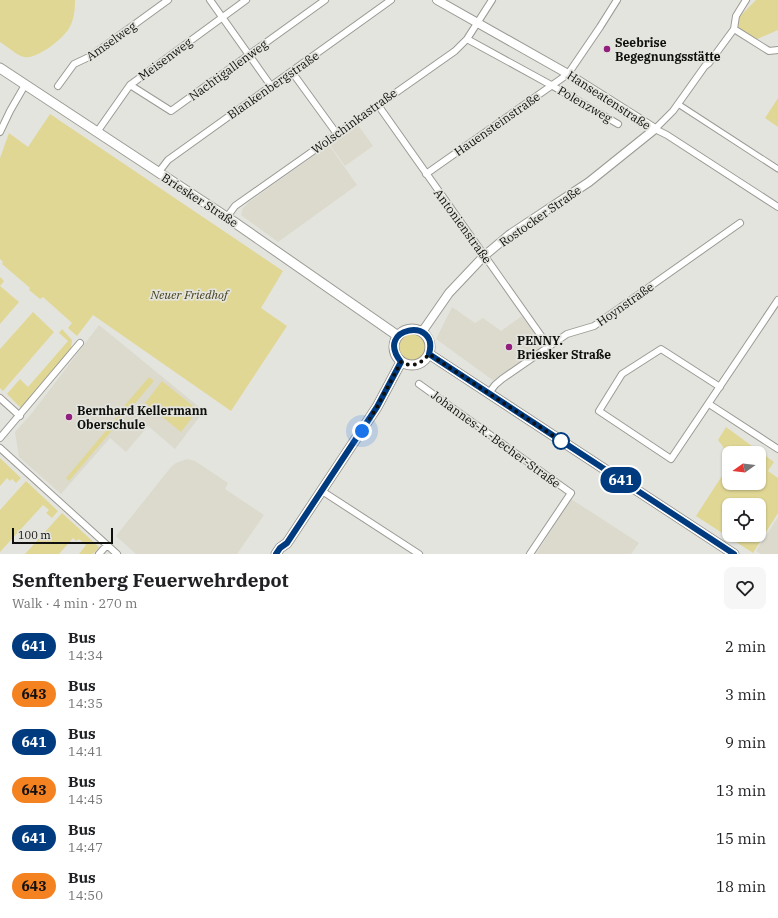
<!DOCTYPE html>
<html lang="en">
<head>
<meta charset="utf-8">
<style>
  body { margin:0; font-family:"IBM Plex Serif",serif; background:#f6f6f6; color:#202124; height:100vh; display:flex; flex-direction:column; font-size:15px; white-space:nowrap }
  * { box-sizing:border-box; margin:0 }
  p { font-size:13px; color:#757577 }
  .icon { flex:none; width:22px; height:22px; fill:none; stroke:currentColor; stroke-width:2; stroke-linecap:round; stroke-linejoin:round }
  .map { position:relative; height:554px; overflow:hidden }
  .sheet { display:flex; flex-direction:column; background:#fff; flex:1 }
  .sheet>* { flex:none }
  .badge { padding:0 8px; border-radius:13px; font-size:14px; line-height:26px }
  .needle { width:26px; rotate:256deg }
  .controls { position:absolute; left:722px; top:446px; display:grid; gap:8px }
  .controls a { display:grid; place-items:center; width:44px; height:44px; border-radius:8px; background:#fff; box-shadow:0 1px 3px #0004; font-size:20px }
  .scale { position:absolute; left:12px; bottom:10px; width:101px; box-sizing:border-box; padding-left:4px; border:2px solid #0f0f0d; border-top:0; font-size:11px; line-height:14px; white-space:nowrap; color:#0f0f0d; -webkit-text-stroke:3px #e4e4de; paint-order:stroke }
  .you { position:absolute; width:20px; height:20px; margin:-10px; border:3px solid #fff; border-radius:50%; background:#1a73e8; box-shadow:0 0 0 6px #1a73e833 }
  .map>.badge { position:absolute; translate:-50% -50%; box-shadow:0 0 0 2px #fff }
  .round { display:grid; place-items:center; flex:none; width:42px; height:42px; border-radius:8px; background:#f6f6f6 }
  .headline { display:flex; align-items:center; justify-content:space-between; height:68px; padding:0 12px }
  h1 { font-size:19px; font-weight:700; line-height:30px }
  ul { padding:0; list-style:none }
  li { display:flex; align-items:center; gap:12px; height:48px; padding:0 12px }
  li div { flex:1 }
  li b { display:block; font-size:15px }
  li em { font-style:normal }
  li .badge { min-width:44px; font-weight:700; text-align:center }
  .map>svg:first-child { display:block }
  .built { fill:#dbdacd }
  .green { fill:#e0d795; fill-rule:evenodd }
  .lines { fill:none; stroke-linecap:round; stroke-linejoin:round }
  .pedestrian-casing { stroke:#9b9a95; stroke-width:7 }
  .minor-casing { stroke:#9b9a95; stroke-width:8 }
  .tertiary-casing { stroke:#9b9a95; stroke-width:10 }
  .secondary-casing { stroke:#9b9a95; stroke-width:11 }
  .pedestrian { stroke:#fff; stroke-width:5 }
  .minor { stroke:#fff; stroke-width:6 }
  .tertiary { stroke:#fff; stroke-width:8 }
  .secondary { stroke:#fff; stroke-width:9 }
  .line-casing { stroke:#fff; stroke-width:9 }
  .line { stroke:#003b80; stroke-width:6 }
  .walk { stroke:#0f0f0d; stroke-width:4; stroke-dasharray:0 7.2 }
  .poi-dot { fill:#921e7d; stroke:#e4e4de; stroke-width:1.5 }
  .stop-dot { fill:#fff; stroke:#003b80; stroke-width:2 }
  .labels { text-anchor:middle; dominant-baseline:central; stroke-width:3.5; stroke-linejoin:round; paint-order:stroke }
  .street-label { font-size:12px; fill:#0f0f0d; stroke:#e4e4de }
  .poi-label { font-size:12px; font-weight:bold; fill:#0f0f0d; stroke:#e4e4de; text-anchor:start }
  .park-label { font-size:12px; font-style:italic; fill:#443f1c; stroke:#e4e4de }
</style>
</head>
<body>
<div class="map">
<svg width="778" height="554" viewBox="0 0 778 554">
  <rect width="100%" height="100%" fill="#e4e4de"/>
  <!-- built -->
  <path class="built" d="M 358,125 L 373,146 L 345,166 L 330,145 Z
    M 329,145 L 357,185 L 278,242 L 241,215 L 243,208 L 249,202 Z
    M 452,307 L 475,323 L 483,318 L 501,331 L 522,316 L 545,347 L 494,381 L 436,339 Z
    M 99,325 L 204,411 L 175,449 L 148,426 L 126,452 L 110,438 L 61,494 L 19,457 L 15,432 L 32,413 Z
    M 187,459 L 195,461 L 228,483 L 225,489 L 264,515 L 237,554 L 136,554 L 116,536 L 171,467 L 176,463 Z
    M 571,499 L 639,543 L 631,554 L 536,554 Z
    M 778,517 L 778,554 L 761,554 L 756,551 Z"/>
  <!-- green -->
  <path class="green" d="M 0,0 L 75,0 C 75,10 74,21 68,30 C 61,40 36,60 24,57 C 16,55 7,46 0,42 Z
    M 756,0 L 778,0 L 778,30 L 755,40 L 736,27 L 738,18 Z
    M 778,98 L 778,127 L 765,118 Z
    M 50,114 L 283,271 L 261,308 L 287,326 L 231,411 L 93,315 L 77,336 L 68,328 L 72,323 L 43,297 L 40,299 L 29,290 L 30,288 L 2,264 L 3,262 L 0,259 L 0,158 L 9,133 L 28,147 Z
    M 0,277 L 4,281 L 0,286 L 19,302 L 0,324 Z
    M 33,312 L 54,332 L 3,391 L 0,388 L 0,349 Z
    M 62,329 L 72,340 L 71,348 L 22,409 L 7,394 L 20,379 L 28,387 L 68,341 L 59,333 Z
    M397 347a15 15 0 1 1 30 0a15 15 0 1 1-30 0Z
    M 149,377 L 154,381 L 69,481 L 66,478 L 120,414 L 119,412 Z
    M 162,381 L 198,410 L 181,432 L 145,403 Z
    M 726,427 L 774,462 L 768,471 L 778,478 L 778,513 L 753,553 L 696,516 L 729,465 L 722,460 L 727,452 L 718,440 ZM 729,453 L 759,453 L 759,483 L 729,483 ZM 729,505 L 759,505 L 759,535 L 729,535 Z
    M 0,458 L 21,478 L 16,483 L 12,479 L 10,481 L 7,478 L 0,486 Z
    M 26,481 L 58,511 L 52,518 L 46,513 L 49,510 L 43,505 L 0,552 L 0,510 Z
    M 62,513 L 99,547 L 93,554 L 79,554 L 86,545 L 79,539 L 76,541 L 73,538 L 59,554 L 25,554 Z"/>
  <g class="lines">
    <!-- pedestrian casing -->
    <g class="pedestrian-casing">
      <path id="pedestrian" d="M 678,104 L 778,169"/>
    </g>
    <!-- minor casing -->
    <g class="minor-casing">
      <path id="minor" d="M 210,0 L 271,86
        M 734,29 L 736,16 L 746,0
        M 467,39 L 551,85 L 618,124
        M 778,50 L 769,51 L 734,29 L 709,63 L 705,66 L 673,111 L 655,129 L 667,135 L 778,207
        M 292,72 L 337,134
        M 130,85 L 171,111 L 325,0
        M 58,86 L 74,64 L 91,56 L 168,0
        M 378,105 L 549,347
        M 0,132 L 10,111 L 25,85
        M 97,132 L 130,85 L 246,0
        M 158,173 L 168,160 L 391,0
        M 426,174 L 568,74 L 600,27 L 617,0
        M 227,217 L 235,206 L 455,51 L 467,39 L 492,0
        M 419,384 L 571,493 L 530,554
        M 720,387 L 661,349 L 622,374 L 599,411 L 671,459 L 778,300
        M 489,393 L 495,385 L 502,379 L 567,334 L 594,326 L 740,223
        M 0,398 L 20,416
        M 709,404 L 778,449
        M 0,438 L 80,343
        M 0,448 L 117,554
        M 322,491 L 419,554
        M 99,554 L 107,545"/>
    </g>
    <!-- tertiary casing -->
    <g class="tertiary-casing">
      <path id="tertiary" d="M 422,332 L 449,293 L 484,256 L 509,235 L 589,182 L 655,129 L 568,74 L 437,0"/>
    </g>
    <!-- secondary casing -->
    <g class="secondary-casing">
      <path id="secondary" d="M 0,68 L 234,222 L 398,336
        M394 347a18 18 0 1 1 36 0a18 18 0 1 1-36 0Z
        M 429,354 L 734,554
        M 276,554 L 280,548 L 287,543 L 377,407 L 401,362"/>
    </g>
    <!-- pedestrian -->
    <use href="#pedestrian" class="pedestrian"/>
    <!-- minor -->
    <use href="#minor" class="minor"/>
    <!-- tertiary -->
    <use href="#tertiary" class="tertiary"/>
    <!-- secondary -->
    <use href="#secondary" class="secondary"/>
  </g>
  <g class="lines">
    <!-- line casing -->
    <g class="line-casing">
      <path id="line" d="M 276,554 L 280,548 L 287,543 L 377,407 L 401,362 C 373,327 440,316 429,354 L 734,554"/>
    </g>
    <!-- line -->
    <use href="#line" class="line"/>
    <!-- walk -->
    <path class="walk" d="M 362,431 L 377,407 L 401,362 C 413,368 421,364 429,354 L 561,441"/>
  </g>
  <!-- markers -->
  <g class="poi-dot">
    <circle cx="607" cy="49" r="4"/>
    <circle cx="509" cy="347" r="4"/>
    <circle cx="69" cy="417" r="4"/>
  </g>
  <circle class="stop-dot" cx="561" cy="441" r="8"/>
  <g class="labels">
    <!-- street labels -->
    <g class="street-label">
      <text transform="translate(111 41) rotate(-35)">Amselweg</text>
      <text transform="translate(165 59) rotate(-36)">Meisenweg</text>
      <text transform="translate(228 70) rotate(-36)">Nachtigallenweg</text>
      <text transform="translate(273 85) rotate(-35)">Blankenbergstraße</text>
      <text transform="translate(609 100) rotate(33)">Hanseatenstraße</text>
      <text transform="translate(585 104) rotate(30)">Polenzweg</text>
      <text transform="translate(354 121) rotate(-36)">Wolschinkastraße</text>
      <text transform="translate(497 124) rotate(-35)">Hauensteinstraße</text>
      <text transform="translate(200 200) rotate(33)">Briesker Straße</text>
      <text transform="translate(540 216) rotate(-35)">Rostocker Straße</text>
      <text transform="translate(463 226) rotate(54)">Antonienstraße</text>
      <text transform="translate(625 304) rotate(-35)">Hoynstraße</text>
      <text transform="translate(496 439) rotate(36)">Johannes-R.-Becher-Straße</text>
    </g>
    <!-- poi labels -->
    <g class="poi-label">
      <text x="615" y="42">Seebrise<tspan x="615" dy="14">Begegnungsstätte</tspan></text>
      <text x="517" y="340">PENNY.<tspan x="517" dy="14">Briesker Straße</tspan></text>
      <text x="77" y="410">Bernhard Kellermann<tspan x="77" dy="14">Oberschule</tspan></text>
    </g>
    <!-- park labels -->
    <g class="park-label">
      <text x="189" y="294">Neuer Friedhof</text>
    </g>
  </g>
</svg>
<div class="controls">
<a><svg class="needle" viewBox="-14 -14 28 28"><path d="M0-13l5 13h-10z" fill="#e53935"/><path d="M0 13l5-13h-10z" fill="#757577"/></svg></a>
<a><svg class="icon" aria-label="locate" viewBox="0 0 24 24"><circle cx="12" cy="12" r="6"/><path d="M12 2v4M12 18v4M2 12h4M18 12h4"/></svg></a>
</div>
<div class="scale">100 m</div>
<div class="you" style="left:362px;top:431px"></div>
<b class="badge" style="left:621px;top:480px;background:#003b80;color:#fff">641</b>
</div>
<section class="sheet">
<div class="headline"><div><h1>Senftenberg Feuerwehrdepot</h1><p>Walk · 4 min · 270 m</p></div><a class="round"><svg class="icon" aria-label="heart" viewBox="0 0 24 24"><path d="M12 20l-8-8c-3-5 5-10 8-4 3-6 11-1 8 4z"/></svg></a></div>
<ul>
<li><span class="badge" style="background:#003b80;color:#fff">641</span><div><b>Bus</b><p>14:34</p></div><em>2 min</em></li>
<li><span class="badge" style="background:#f58220;color:#111">643</span><div><b>Bus</b><p>14:35</p></div><em>3 min</em></li>
<li><span class="badge" style="background:#003b80;color:#fff">641</span><div><b>Bus</b><p>14:41</p></div><em>9 min</em></li>
<li><span class="badge" style="background:#f58220;color:#111">643</span><div><b>Bus</b><p>14:45</p></div><em>13 min</em></li>
<li><span class="badge" style="background:#003b80;color:#fff">641</span><div><b>Bus</b><p>14:47</p></div><em>15 min</em></li>
<li><span class="badge" style="background:#f58220;color:#111">643</span><div><b>Bus</b><p>14:50</p></div><em>18 min</em></li>
</ul>
</section>
</body>
</html>
